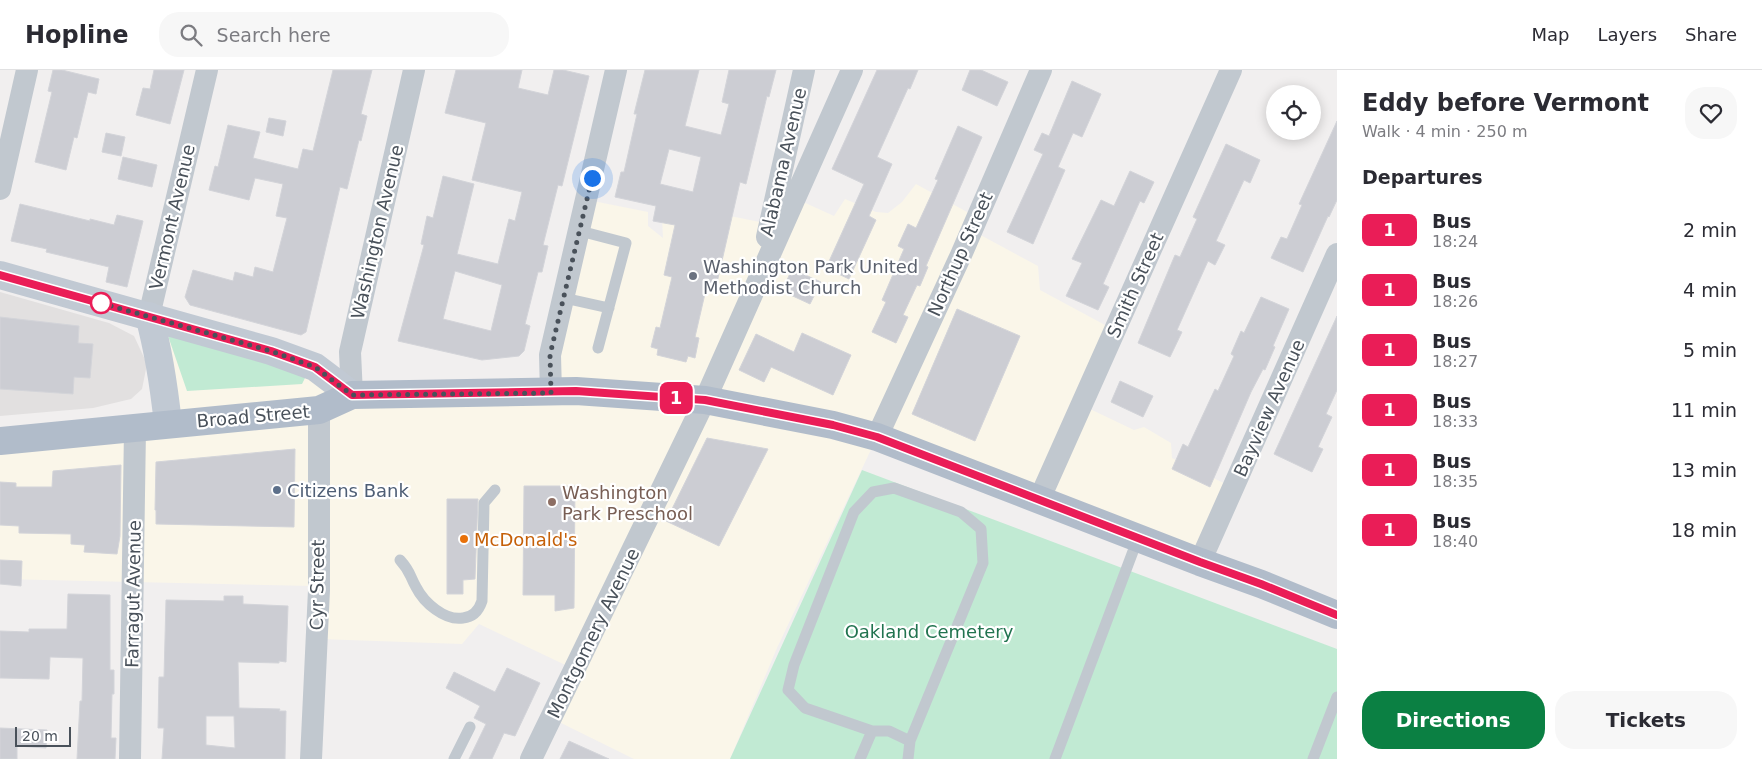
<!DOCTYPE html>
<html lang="en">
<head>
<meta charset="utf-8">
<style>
  body { margin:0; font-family:"DejaVu Sans",sans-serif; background:#f7f7f7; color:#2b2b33; height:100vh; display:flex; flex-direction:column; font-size:19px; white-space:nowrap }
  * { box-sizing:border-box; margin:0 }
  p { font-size:16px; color:#7c7c81 }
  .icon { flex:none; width:28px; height:28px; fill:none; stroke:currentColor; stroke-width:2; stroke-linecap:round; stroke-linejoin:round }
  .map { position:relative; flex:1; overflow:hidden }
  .panel { display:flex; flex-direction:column; background:#fff; width:425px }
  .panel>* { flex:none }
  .badge { padding:0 10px; border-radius:8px; font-size:18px; line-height:32px }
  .buttons { position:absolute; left:1266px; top:15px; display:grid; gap:10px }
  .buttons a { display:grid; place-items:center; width:55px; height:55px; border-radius:50%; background:#fff; box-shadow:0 2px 12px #0003; font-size:25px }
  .scale { position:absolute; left:15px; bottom:12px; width:56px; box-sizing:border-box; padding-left:5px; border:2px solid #49515a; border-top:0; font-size:14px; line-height:18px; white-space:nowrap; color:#49515a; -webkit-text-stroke:4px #fff; paint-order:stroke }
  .you { position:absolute; width:25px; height:25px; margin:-12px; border:4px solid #fff; border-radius:50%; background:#1a73e8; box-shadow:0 0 0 8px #1a73e833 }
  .map>.badge { position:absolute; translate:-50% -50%; box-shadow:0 0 0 2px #fff }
  h2 { padding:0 25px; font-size:19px; line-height:45px }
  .round { display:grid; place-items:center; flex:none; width:52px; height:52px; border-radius:20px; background:#f7f7f7 }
  .overview { display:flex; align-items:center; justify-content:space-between; height:85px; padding:0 25px }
  h1 { font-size:24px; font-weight:700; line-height:38px }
  .action { display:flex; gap:10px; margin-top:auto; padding:10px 25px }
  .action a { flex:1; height:58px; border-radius:20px; background:#0b8043; color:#fff; font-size:20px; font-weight:700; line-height:58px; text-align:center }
  .action a+a { background:#f7f7f7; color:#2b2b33 }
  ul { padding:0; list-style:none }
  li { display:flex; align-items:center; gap:15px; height:60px; padding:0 25px }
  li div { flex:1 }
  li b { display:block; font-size:19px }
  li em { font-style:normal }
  li .badge { min-width:55px; font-weight:700; text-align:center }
  header { display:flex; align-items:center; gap:30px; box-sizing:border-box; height:70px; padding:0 25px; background:#fff; border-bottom:1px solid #e1e1e2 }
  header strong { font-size:24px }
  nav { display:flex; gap:28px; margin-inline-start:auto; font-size:18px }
  .search { width:350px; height:45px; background:#f7f7f7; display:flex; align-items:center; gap:12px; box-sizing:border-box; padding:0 18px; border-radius:20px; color:#7c7c81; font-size:19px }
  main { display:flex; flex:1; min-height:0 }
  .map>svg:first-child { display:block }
  .commercial { fill:#faf6e9 }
  .education { fill:#e2e0e0 }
  .green { fill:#c1ead3 }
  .building { fill:#cccdd3; stroke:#d3d4d9; fill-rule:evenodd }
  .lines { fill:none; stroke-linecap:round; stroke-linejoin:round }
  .service { stroke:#c1c8cf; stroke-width:11 }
  .minor { stroke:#c1c8cf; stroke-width:22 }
  .secondary { stroke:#c1c9d3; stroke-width:28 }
  .primary { stroke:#b1bcca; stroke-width:28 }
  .line-casing { stroke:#fff; stroke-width:11 }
  .line { stroke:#ea1d57; stroke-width:8 }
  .walk { stroke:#49515a; stroke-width:5; stroke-dasharray:0 9 }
  .worship-dot { fill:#6b7280; stroke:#fff; stroke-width:2 }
  .stop-dot { fill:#fff; stroke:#ea1d57; stroke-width:2.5 }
  .service-dot { fill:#5c6f8a; stroke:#fff; stroke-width:2 }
  .education-dot { fill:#8d6e63; stroke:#fff; stroke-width:2 }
  .food-dot { fill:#e8710a; stroke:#fff; stroke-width:2 }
  .labels { text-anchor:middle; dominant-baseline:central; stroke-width:4.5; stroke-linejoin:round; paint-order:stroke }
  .street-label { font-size:18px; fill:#49515a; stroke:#fff }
  .worship-label { font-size:18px; fill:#5b616d; stroke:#fff; text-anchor:start }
  .service-label { font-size:18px; fill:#4e5e75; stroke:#fff; text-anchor:start }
  .education-label { font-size:18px; fill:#785e54; stroke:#fff; text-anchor:start }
  .food-label { font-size:18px; fill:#c56008; stroke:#fff; text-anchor:start }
  .park-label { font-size:18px; fill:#21734f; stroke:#fff }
</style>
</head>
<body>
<header>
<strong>Hopline</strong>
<div class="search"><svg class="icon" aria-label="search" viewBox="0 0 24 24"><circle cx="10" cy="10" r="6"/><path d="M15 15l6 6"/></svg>Search here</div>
<nav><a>Map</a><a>Layers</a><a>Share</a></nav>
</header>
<main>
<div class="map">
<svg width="1337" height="689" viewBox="0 0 1337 689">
  <rect width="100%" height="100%" fill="#f1efef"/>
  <!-- commercial -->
  <path class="commercial" d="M 916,114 L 978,148 L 975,162 L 1038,196 L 1040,220 L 1118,262 L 1090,339 L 1134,360 L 1144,357 L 1171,373 L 1172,388 L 1236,419 L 1200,492 L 877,367 L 777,578 L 730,689 L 634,689 L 557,651 L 578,601 L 479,554 L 462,574 L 319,569 L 313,516 L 0,509 L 0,369 L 176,350 L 142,254 L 346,312 L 548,322 L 593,131 L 648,142 L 648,156 L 663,168 L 662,148 L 674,135 L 770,154 L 801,131 L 834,146 L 845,129 L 876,142 L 888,143 L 902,132 Z"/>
  <!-- education -->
  <path class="education" d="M 0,222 L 109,253 L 134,266 L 147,294 L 142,319 L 131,329 L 93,338 L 0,346 Z"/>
  <!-- green -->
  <path class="green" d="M 166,260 L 303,301 L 305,308 L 302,314 L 187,321 Z
    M 862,400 L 1337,579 L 1337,689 L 730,689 Z"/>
  <!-- building -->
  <path class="building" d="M 53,0 L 62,0 L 99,9 L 96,24 L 88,22 L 77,68 L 74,67 L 66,100 L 35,92 L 52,22 L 48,21 Z
    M 154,0 L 184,0 L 170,54 L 136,45 L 143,18 L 150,19 Z
    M 333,0 L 372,0 L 361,44 L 367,46 L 361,71 L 359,70 L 347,119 L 340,117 L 306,262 L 301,265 L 190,235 L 185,227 L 193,200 L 233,211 L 235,202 L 253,207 L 255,197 L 273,202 L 287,148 L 276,146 L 283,114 L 255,108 L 249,130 L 209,120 L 215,96 L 218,97 L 228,55 L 260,62 L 253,88 L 298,99 L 303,79 L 313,81 Z
    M 456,0 L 522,0 L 518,18 L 548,25 L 554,0 L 563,0 L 589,6 L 562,116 L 558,115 L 543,175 L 548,176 L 542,202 L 538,202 L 525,254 L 530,256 L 524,281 L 519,286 L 482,290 L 398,271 L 424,175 L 421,174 L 427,146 L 433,148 L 443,106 L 474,114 L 457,184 L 498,194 L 509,149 L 515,151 L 522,122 L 472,110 L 486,53 L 445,43 ZM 455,201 L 502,215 L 491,261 L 443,249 Z
    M 645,0 L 699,0 L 685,56 L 721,65 L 729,34 L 722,32 L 729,0 L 776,0 L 769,27 L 767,26 L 746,114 L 740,112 L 716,217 L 707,215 L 695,267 L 699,268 L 695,288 L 688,286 L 686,292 L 657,285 L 658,279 L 651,277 L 656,257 L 660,258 L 672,207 L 664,205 L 675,155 L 653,151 L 656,136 L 615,127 L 621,102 L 624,102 L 637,44 L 634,44 ZM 669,79 L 701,87 L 693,122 L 660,114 Z
    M 877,0 L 918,0 L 910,19 L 908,18 L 877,87 L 892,94 L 869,146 L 876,150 L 849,209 L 826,198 L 864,114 L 832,99 Z
    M 970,0 L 981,0 L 1008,12 L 997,36 L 962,20 Z
    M 1072,11 L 1101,24 L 1082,67 L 1073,63 L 1058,97 L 1065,100 L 1033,174 L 1007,162 L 1043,84 L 1034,80 L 1042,63 L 1049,66 Z
    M 269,48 L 286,51 L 283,66 L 266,62 Z
    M 1337,51 L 1337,130 L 1329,147 L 1328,146 L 1303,202 L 1271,188 L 1281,167 L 1287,169 L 1302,135 L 1299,134 Z
    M 958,56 L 982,67 L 926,196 L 928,197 L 920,216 L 917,215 L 903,245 L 908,247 L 896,273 L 872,262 L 886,232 L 882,230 L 904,179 L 898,176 L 908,154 L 916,158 L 938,110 L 935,109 Z
    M 106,63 L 125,67 L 121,86 L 102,82 Z
    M 1226,74 L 1260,90 L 1250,113 L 1244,110 L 1216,171 L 1225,175 L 1215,195 L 1208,191 L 1177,260 L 1182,262 L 1170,287 L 1138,273 L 1175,185 L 1180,187 L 1197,149 L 1193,147 Z
    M 123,87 L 157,95 L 152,117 L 118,109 Z
    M 1130,101 L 1154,112 L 1144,133 L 1140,131 L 1103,214 L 1109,217 L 1098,240 L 1066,226 L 1082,193 L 1072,189 L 1101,130 L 1114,136 Z
    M 20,134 L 90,151 L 90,149 L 114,155 L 117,145 L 143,151 L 127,217 L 106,212 L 109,197 L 46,182 L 47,179 L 11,171 Z
    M 792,199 L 821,212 L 810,234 L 782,221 Z
    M 1261,227 L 1289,239 L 1273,276 L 1275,277 L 1265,300 L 1263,299 L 1251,322 L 1210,417 L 1172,399 L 1183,374 L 1188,377 L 1215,319 L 1218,321 L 1234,286 L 1231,284 L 1241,261 L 1244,263 Z
    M 957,239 L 1020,266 L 975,371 L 912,344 Z
    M 1337,246 L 1337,320 L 1326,344 L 1332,347 L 1318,377 L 1323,379 L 1312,402 L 1274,384 Z
    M 0,247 L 79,256 L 78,273 L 93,274 L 90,308 L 74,307 L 73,324 L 0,319 Z
    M 802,263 L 851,285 L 833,325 L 771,297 L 764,312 L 739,300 L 756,264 L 794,282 Z
    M 1120,311 L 1153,326 L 1143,347 L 1111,332 Z
    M 707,368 L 768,379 L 719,476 L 666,451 Z
    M 295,379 L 294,457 L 156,454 L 156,440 L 155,440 L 156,392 Z
    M 121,395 L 120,466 L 117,484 L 84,482 L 85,475 L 71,474 L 71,464 L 19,463 L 19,456 L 0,455 L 0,412 L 16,413 L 16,417 L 52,417 L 53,401 Z
    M 524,416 L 575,416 L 574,538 L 555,541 L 555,525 L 523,525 Z
    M 447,429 L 478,429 L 475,509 L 463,510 L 463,524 L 447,524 Z
    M 0,490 L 22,491 L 21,516 L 0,514 Z
    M 68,524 L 110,525 L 110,600 L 114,600 L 114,624 L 112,624 L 111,668 L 116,668 L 115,689 L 77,689 L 80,631 L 82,631 L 83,588 L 50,587 L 49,609 L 0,608 L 0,561 L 29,562 L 29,559 L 67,559 Z
    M 224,526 L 243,526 L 243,534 L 288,536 L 286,592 L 279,591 L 279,593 L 238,592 L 239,638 L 280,639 L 279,641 L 286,641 L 285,689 L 162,689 L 164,658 L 158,658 L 159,607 L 164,607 L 166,530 L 224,531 ZM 206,646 L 234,646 L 235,678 L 206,675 Z
    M 507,598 L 540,613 L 515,666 L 504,663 L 492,689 L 469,689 L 486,654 L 474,648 L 480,636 L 446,618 L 454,602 L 495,622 Z
    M 0,658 L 47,660 L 46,678 L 17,676 L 17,689 L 0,689 Z
    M 569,671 L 609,689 L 560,689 Z"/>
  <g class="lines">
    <!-- service -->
    <path class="service" d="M 580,161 L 626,173 L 598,278
      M 564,228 L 609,238
      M 400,490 C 411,502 409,505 416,517 C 424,533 445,551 463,548 C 474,547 479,540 482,531 L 484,433 L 495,420
      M 872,661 L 889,661 L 910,671
      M 454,689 L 470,657
      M 860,689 L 872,661 L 805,638 L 788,620 L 794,595 L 854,442 L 873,422 L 894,418 L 961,442 L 981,459 L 983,493 L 910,671 L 908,689
      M 1055,689 L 1138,468
      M 1313,689 L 1337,627"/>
    <!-- minor -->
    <path class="minor" d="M 0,119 L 27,0
      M 767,167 L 804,0
      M 149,246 L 207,0
      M 551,323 L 550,285 L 616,0
      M 352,325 L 350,282 L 414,0
      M 877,367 L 961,185 L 1041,0
      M 1039,430 L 1231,0
      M 1200,492 L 1337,184
      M 130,689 L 135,359
      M 311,689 L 319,520 L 319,340
      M 531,689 L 705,330 L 852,0"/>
    <!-- secondary -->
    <path class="secondary" d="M 0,205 L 271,281 L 315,297 L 352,325
      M 149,246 C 159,282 164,317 168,354"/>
    <!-- primary -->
    <path class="primary" d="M 0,371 L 319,340 L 352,325 L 576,321 L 705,330 L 833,355 L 877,367 L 1200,492 L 1261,514 L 1337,545"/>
  </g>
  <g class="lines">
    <!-- line casing -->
    <g class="line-casing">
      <path id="line" d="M 0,205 L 271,281 L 315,297 L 352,325 L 576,321 L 705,330 L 833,355 L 877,367 L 1200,492 L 1261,514 L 1337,545"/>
    </g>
    <!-- line -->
    <use href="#line" class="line"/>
    <!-- walk -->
    <path class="walk" d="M 101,233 L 93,231 L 271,281 L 315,297 L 352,325 L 551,323 L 550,285 L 592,108"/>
  </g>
  <!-- markers -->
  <circle class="worship-dot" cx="693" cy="206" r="5"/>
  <circle class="stop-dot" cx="101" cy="233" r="10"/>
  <circle class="service-dot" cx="277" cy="420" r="5"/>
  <circle class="education-dot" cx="552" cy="432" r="5"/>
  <circle class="food-dot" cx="464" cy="469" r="5"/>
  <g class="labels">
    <!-- street labels -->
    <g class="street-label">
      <text transform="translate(783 92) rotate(-77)">Alabama Avenue</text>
      <text transform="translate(172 147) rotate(-77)">Vermont Avenue</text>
      <text transform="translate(377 162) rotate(-77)">Washington Avenue</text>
      <text transform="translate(960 184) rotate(-66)">Northup Street</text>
      <text transform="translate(1135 215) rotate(-66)">Smith Street</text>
      <text transform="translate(1269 338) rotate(-66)">Bayview Avenue</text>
      <text transform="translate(253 346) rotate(-5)">Broad Street</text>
      <text transform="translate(317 515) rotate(-89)">Cyr Street</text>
      <text transform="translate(133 524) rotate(-89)">Farragut Avenue</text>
      <text transform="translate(593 563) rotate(-64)">Montgomery Avenue</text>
    </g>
    <!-- worship labels -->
    <g class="worship-label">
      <text x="703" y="196">Washington Park United<tspan x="703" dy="21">Methodist Church</tspan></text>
    </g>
    <!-- service labels -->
    <g class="service-label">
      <text x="287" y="420">Citizens Bank</text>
    </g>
    <!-- education labels -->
    <g class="education-label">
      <text x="562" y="422">Washington<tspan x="562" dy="21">Park Preschool</tspan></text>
    </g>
    <!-- food labels -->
    <g class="food-label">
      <text x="474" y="469">McDonald's</text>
    </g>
    <!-- park labels -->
    <g class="park-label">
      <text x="929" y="561">Oakland Cemetery</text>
    </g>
  </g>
</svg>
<div class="buttons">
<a><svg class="icon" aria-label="locate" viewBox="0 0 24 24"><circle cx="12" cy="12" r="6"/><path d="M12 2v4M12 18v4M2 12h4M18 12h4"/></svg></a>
</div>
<div class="scale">20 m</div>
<div class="you" style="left:592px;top:108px"></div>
<b class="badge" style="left:676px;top:328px;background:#ea1d57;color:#fff">1</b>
</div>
<section class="panel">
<div class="overview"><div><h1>Eddy before Vermont</h1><p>Walk · 4 min · 250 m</p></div><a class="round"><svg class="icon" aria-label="heart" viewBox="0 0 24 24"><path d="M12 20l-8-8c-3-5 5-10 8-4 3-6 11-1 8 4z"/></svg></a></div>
<h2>Departures</h2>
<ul>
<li><span class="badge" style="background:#ea1d57;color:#fff">1</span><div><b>Bus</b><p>18:24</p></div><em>2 min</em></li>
<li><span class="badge" style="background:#ea1d57;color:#fff">1</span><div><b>Bus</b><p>18:26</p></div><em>4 min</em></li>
<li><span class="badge" style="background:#ea1d57;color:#fff">1</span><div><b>Bus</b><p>18:27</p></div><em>5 min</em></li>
<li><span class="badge" style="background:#ea1d57;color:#fff">1</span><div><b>Bus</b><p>18:33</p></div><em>11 min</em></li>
<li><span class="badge" style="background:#ea1d57;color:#fff">1</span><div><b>Bus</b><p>18:35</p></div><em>13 min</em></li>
<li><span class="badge" style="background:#ea1d57;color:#fff">1</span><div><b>Bus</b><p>18:40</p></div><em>18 min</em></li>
</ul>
<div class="action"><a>Directions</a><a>Tickets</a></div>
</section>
</main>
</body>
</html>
